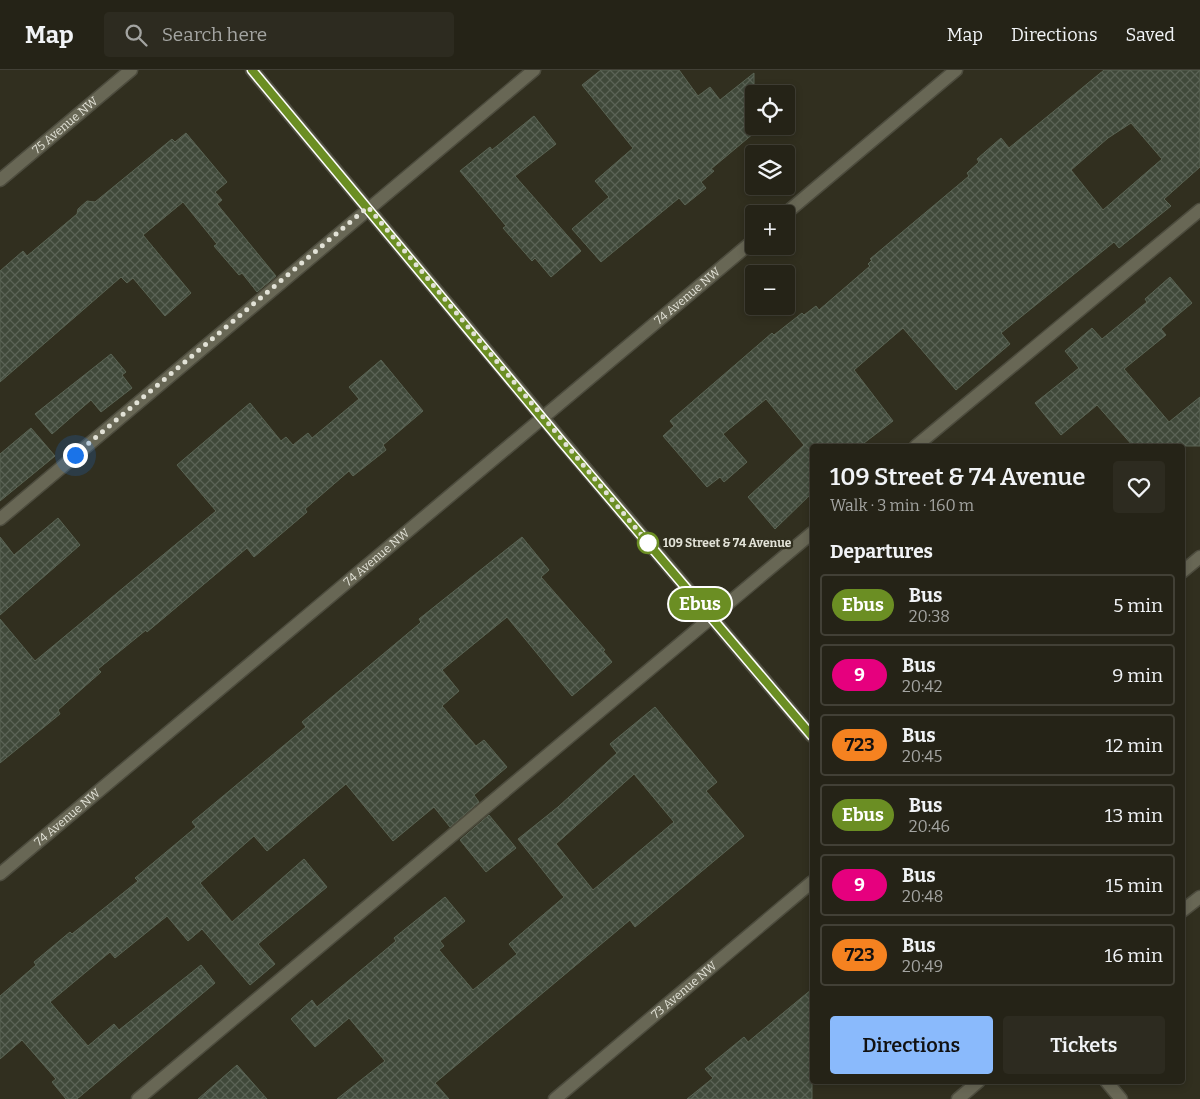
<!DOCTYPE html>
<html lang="en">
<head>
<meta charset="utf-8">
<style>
  body { margin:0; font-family:Bitter,serif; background:#2d2b20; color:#f1f3f6; height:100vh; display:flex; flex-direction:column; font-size:19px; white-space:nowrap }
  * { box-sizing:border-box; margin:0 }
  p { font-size:16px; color:#a3a4a1 }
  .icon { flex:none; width:28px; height:28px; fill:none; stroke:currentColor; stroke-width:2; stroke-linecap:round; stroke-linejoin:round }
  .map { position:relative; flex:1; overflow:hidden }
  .details { position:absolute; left:810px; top:374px; width:375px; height:640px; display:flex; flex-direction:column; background:#252317; border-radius:5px; box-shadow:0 2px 8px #0003,0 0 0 1px #424036 }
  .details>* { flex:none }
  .badge { padding:0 10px; border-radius:16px; font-size:18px; line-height:32px }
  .tools { position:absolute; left:745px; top:15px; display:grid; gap:10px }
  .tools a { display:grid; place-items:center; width:50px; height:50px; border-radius:5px; background:#252317; box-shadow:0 2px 8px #0003,0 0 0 1px #424036; font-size:25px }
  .you { position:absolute; width:25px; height:25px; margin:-12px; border:4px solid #fff; border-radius:50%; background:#1a73e8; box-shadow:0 0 0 8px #1a73e833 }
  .map>.badge { position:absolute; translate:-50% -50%; box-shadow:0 0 0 2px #fff }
  h2 { padding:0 20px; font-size:19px; line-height:45px }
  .round { display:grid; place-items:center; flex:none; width:52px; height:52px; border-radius:5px; background:#2d2b20 }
  .summary { display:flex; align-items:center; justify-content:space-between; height:85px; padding:0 20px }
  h1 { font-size:24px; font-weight:600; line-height:38px }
  .cta { display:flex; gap:10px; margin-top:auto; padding:10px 20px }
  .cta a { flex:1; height:58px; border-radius:5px; background:#8abafc; color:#111; font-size:20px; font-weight:600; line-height:58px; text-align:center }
  .cta a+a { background:#2d2b20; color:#f1f3f6 }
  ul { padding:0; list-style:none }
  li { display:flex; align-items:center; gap:15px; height:62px; margin:0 10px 8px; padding:0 10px; border:2px solid #424036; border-radius:5px }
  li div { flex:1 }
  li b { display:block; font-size:19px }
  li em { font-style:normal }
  li .badge { min-width:55px; font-weight:700; text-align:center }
  header { display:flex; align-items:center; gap:30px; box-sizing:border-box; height:70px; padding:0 25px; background:#252317; border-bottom:1px solid #424036 }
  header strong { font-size:24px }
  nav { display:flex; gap:28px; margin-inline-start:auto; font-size:18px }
  .search { width:350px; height:45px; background:#2d2b20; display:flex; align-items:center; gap:12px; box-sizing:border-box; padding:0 18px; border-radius:5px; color:#a3a4a1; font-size:19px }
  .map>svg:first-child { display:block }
  .building { fill:url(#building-cross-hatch); stroke:#5a6454; fill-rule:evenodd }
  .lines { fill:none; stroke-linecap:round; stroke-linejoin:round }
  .service-casing { stroke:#4d4c3e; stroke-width:15 }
  .minor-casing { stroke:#4d4c3e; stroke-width:15 }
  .secondary-casing { stroke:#4d4c3e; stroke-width:15 }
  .service { stroke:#686755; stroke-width:12 }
  .minor { stroke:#686755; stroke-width:12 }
  .secondary { stroke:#686755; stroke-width:12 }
  .line-casing { stroke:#fff; stroke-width:11 }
  .line { stroke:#6b8e23; stroke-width:8 }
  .walk { stroke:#e2e2d7; stroke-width:5; stroke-dasharray:0 9 }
  .stop-dot { fill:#fff; stroke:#6b8e23; stroke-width:2.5 }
  .labels { text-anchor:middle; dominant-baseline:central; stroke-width:4.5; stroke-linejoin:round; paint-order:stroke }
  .street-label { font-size:12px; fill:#e2e2d7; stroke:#312f1f }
  .stop-label { font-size:12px; font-weight:bold; fill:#e2e2d7; stroke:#312f1f; text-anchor:start }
</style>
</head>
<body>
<header>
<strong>Map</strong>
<div class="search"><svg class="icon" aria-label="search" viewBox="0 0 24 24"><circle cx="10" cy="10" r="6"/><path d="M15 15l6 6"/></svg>Search here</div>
<nav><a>Map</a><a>Directions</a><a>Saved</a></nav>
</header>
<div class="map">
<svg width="1200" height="1029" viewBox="0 0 1200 1029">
  <defs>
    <pattern id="building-cross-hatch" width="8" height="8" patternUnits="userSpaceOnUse" patternTransform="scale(1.25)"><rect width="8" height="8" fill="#40493a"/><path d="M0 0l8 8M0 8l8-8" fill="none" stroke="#5b6356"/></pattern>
  </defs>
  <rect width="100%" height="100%" fill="#312f1f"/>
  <!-- building -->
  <path class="building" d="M 601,0 L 679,0 L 698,26 L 710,17 L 720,30 L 754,3 L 754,63 L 711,99 L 714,101 L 701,112 L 706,118 L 685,135 L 679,128 L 601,192 L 572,159 L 609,127 L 595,111 L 633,78 L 582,15 Z
    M 1104,0 L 1200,0 L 1200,97 L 1164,129 L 1171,136 L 1119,178 L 1114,172 L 1001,263 L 1010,274 L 956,320 L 903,258 L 854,300 L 893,351 L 860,376 L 812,376 L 812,423 L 775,459 L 748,427 L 804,375 L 766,329 L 723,364 L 747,392 L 724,412 L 720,407 L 707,417 L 663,366 L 674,356 L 670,351 L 772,263 L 774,265 L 802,243 L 804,245 L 816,236 L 819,240 L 870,196 L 868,194 L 872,190 L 870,189 L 969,106 L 967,103 L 979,92 L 977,89 L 1001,68 L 1009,78 ZM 1131,53 L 1162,89 L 1103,140 L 1071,100 L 1108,68 Z
    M 534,46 L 556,74 L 515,106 L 581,181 L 551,207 L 535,188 L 532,191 L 503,158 L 506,156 L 460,101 L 490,77 L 492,80 Z
    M 186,63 L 227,112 L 215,122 L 222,130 L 217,134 L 276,206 L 257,222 L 242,203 L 239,205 L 214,176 L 217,174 L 183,132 L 143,165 L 191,223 L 165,246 L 133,208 L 127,213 L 121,207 L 0,312 L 0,201 L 23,181 L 27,186 L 77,144 L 78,139 L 87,131 L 95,132 L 172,69 L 175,72 Z
    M 1170,207 L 1192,233 L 1161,259 L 1166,265 L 1124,299 L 1169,352 L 1200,327 L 1200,376 L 1133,376 L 1097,335 L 1061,365 L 1035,333 L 1079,298 L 1065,281 L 1092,258 L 1102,269 L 1147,232 L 1145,229 Z
    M 111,284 L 126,302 L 122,305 L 132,318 L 101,342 L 91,330 L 52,364 L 35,344 Z
    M 381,290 L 423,341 L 383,375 L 386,380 L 353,406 L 349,401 L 305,439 L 307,442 L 254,487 L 247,478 L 147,562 L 146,560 L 98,599 L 101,602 L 58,640 L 60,644 L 0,693 L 0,549 L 35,591 L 216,441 L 177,395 L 250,333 L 281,371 L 286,367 L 293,375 L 308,363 L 312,368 L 359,329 L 349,317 Z
    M 31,358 L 55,386 L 0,431 L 0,384 Z
    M 58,448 L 80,475 L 0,545 L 0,467 L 14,485 Z
    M 522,467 L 549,500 L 541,507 L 605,580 L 603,581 L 612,592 L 572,626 L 507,547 L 442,600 L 459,621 L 442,636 L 476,676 L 484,670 L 507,697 L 474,725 L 479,732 L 450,757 L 434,737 L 393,771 L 346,714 L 267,781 L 254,766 L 200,813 L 232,852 L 304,789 L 327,817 L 258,874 L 275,894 L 250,915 L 202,859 L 188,871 L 167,846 L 115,888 L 110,882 L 50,932 L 88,976 L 114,954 L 119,960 L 201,895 L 215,913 L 77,1029 L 66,1029 L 52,1012 L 56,1009 L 22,970 L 0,989 L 0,926 L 36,895 L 34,892 L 70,862 L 72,864 L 138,811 L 135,808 L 196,757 L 192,752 L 306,657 L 302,652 L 419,554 L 421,552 L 419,549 Z
    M 655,637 L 717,712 L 706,721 L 744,766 L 635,857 L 630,850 L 435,1013 L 449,1029 L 337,1029 L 385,991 L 349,948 L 315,977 L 291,949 L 312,930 L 317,937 L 396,871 L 394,868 L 445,827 L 465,851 L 440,871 L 444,876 L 439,880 L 473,920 L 517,884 L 509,874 L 564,827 L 518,769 L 558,737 L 617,683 L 610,674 ZM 634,704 L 674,752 L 593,820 L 556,774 Z
    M 489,745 L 516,778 L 486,802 L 460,770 Z
    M 812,919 L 812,1029 L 687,1029 L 713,1008 L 705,999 L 744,967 L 748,972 Z
    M 237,995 L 267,1029 L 198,1029 Z"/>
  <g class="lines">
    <!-- service casing -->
    <g class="service-casing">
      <path id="service" d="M 916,376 L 1200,140
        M 0,449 L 534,0
        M 1182,841 L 1200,827
        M 138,1029 L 812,463
        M 958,1029 L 979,1011"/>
    </g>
    <!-- minor casing -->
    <g class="minor-casing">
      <g id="minor">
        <path id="s1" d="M 0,110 L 131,0"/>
        <path d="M 785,144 L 956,0"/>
        <path d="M 1182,502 L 1200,487"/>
        <path id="s2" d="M 0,804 L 754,170"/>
        <path id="s3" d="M 555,1029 L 812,812"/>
      </g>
    </g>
    <!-- secondary casing -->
    <g class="secondary-casing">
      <path id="secondary" d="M 252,0 L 563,372 L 812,666
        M 1106,1011 L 1121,1029"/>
    </g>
    <!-- service -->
    <use href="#service" class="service"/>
    <!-- minor -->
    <use href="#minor" class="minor"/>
    <!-- secondary -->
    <use href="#secondary" class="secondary"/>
  </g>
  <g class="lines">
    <!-- line casing -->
    <g class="line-casing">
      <path id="line" d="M 252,0 L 562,372 L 812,666"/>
    </g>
    <!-- line -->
    <use href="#line" class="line"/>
    <!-- walk -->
    <path class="walk" d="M 75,385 L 368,137 L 649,474 L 648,473"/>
  </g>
  <!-- markers -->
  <circle class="stop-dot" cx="648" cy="473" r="10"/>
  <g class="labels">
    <!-- street labels -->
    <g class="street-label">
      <text stroke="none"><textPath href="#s1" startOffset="85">75 Avenue NW</textPath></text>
      <text stroke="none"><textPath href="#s2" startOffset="898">74 Avenue NW</textPath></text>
      <text stroke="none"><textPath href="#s2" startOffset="492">74 Avenue NW</textPath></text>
      <text stroke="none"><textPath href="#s2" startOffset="88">74 Avenue NW</textPath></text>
      <text stroke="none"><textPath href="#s3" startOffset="169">73 Avenue NW</textPath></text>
    </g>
    <!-- stop labels -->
    <g class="stop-label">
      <text x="663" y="473">109 Street &amp; 74 Avenue</text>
    </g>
  </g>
</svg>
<div class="tools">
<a><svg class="icon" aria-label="locate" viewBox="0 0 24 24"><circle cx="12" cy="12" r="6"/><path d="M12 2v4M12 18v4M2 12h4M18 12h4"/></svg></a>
<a><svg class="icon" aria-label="layers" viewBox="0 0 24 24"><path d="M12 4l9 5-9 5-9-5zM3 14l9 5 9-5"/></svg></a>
<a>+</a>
<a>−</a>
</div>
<div class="you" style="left:75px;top:385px"></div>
<b class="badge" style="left:700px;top:534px;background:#6b8e23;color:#fff">Ebus</b>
<section class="details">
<div class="summary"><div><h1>109 Street &amp; 74 Avenue</h1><p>Walk · 3 min · 160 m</p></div><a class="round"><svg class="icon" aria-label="heart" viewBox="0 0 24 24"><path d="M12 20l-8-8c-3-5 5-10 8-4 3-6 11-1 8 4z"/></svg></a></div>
<h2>Departures</h2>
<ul>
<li><span class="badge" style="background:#6b8e23;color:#fff">Ebus</span><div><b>Bus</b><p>20:38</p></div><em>5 min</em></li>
<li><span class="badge" style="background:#e6007e;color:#fff">9</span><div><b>Bus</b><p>20:42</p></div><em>9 min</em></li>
<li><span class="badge" style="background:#f58220;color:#111">723</span><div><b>Bus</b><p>20:45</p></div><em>12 min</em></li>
<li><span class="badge" style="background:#6b8e23;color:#fff">Ebus</span><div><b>Bus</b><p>20:46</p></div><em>13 min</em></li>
<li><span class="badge" style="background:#e6007e;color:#fff">9</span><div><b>Bus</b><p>20:48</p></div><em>15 min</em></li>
<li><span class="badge" style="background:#f58220;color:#111">723</span><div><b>Bus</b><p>20:49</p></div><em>16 min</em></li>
</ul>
<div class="cta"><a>Directions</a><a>Tickets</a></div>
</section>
</div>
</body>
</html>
